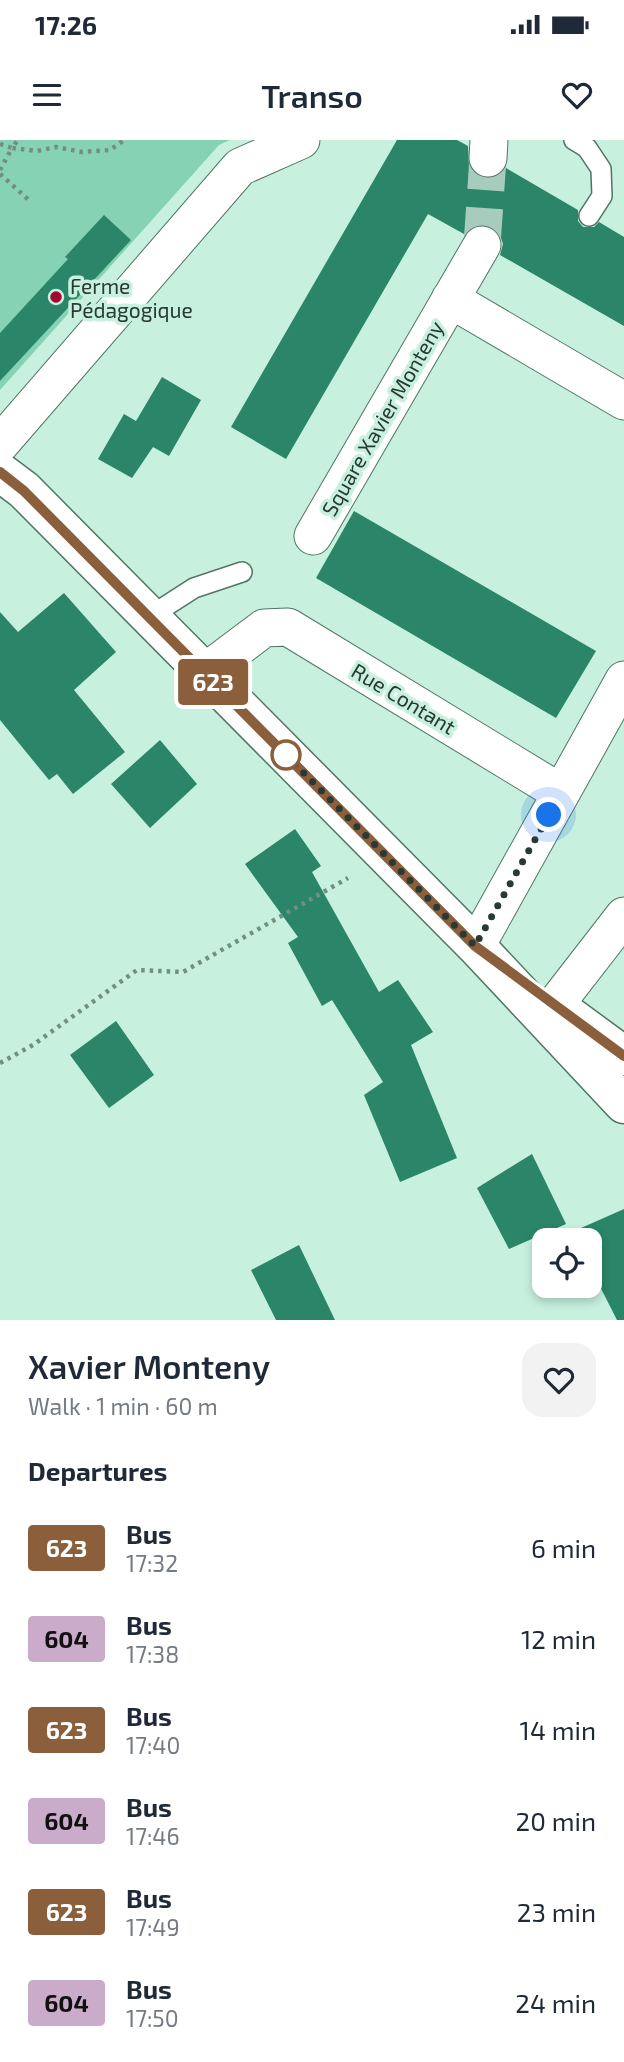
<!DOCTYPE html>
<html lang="en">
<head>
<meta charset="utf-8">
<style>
  body { margin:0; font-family:"Exo 2",sans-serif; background:#f2f2f3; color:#1f2937; height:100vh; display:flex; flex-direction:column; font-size:26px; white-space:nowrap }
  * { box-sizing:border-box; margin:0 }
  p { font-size:23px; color:#747a83 }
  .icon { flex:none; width:38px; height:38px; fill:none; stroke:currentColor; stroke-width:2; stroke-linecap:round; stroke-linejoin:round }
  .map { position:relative; height:1180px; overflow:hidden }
  .sheet { display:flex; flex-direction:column; background:#fff; flex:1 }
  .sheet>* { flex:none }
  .badge { padding:0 14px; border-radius:5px; font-size:24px; line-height:46px }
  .buttons { position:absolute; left:532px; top:1088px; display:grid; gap:14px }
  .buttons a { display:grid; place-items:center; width:70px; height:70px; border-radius:14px; background:#fff; box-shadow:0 4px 10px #0003; font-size:35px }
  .you { position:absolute; width:35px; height:35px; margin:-18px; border:5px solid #fff; border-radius:50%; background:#1a73e8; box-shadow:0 0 0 10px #1a73e833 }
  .map>.badge { position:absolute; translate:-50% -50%; box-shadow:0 0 0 4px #fff }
  h2 { padding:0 28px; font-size:26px; line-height:63px }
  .round { display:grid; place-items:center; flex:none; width:74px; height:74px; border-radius:21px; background:#f2f2f3 }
  .summary { display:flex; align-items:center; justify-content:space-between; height:119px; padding:0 28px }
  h1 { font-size:33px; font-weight:600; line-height:52px }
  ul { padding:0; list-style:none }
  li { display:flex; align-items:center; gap:21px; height:91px; padding:0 28px }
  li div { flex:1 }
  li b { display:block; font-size:26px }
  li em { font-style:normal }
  li .badge { min-width:77px; font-weight:700; text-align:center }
  .status { display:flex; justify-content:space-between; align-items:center; height:49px; padding:0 35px; background:#fff; direction:ltr }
  .status svg { height:19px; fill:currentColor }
  header { display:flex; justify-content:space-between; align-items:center; height:91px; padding:0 28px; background:#fff; font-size:32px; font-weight:600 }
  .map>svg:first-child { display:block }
  .green { fill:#86d2b5 }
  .building { fill:#2a8569 }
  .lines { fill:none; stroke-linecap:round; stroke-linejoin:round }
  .minor-tunnel { stroke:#a7cbbd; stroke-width:37; stroke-dasharray:37 18; stroke-linecap:butt }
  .service-casing { stroke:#507566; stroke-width:22 }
  .minor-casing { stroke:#507566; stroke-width:39 }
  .secondary-casing { stroke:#507566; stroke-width:41 }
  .path { stroke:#738f84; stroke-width:4.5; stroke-dasharray:3.5 5; stroke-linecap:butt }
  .service { stroke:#fff; stroke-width:19 }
  .minor { stroke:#fff; stroke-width:37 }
  .secondary { stroke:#fff; stroke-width:38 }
  .line-casing { stroke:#fff; stroke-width:16 }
  .line { stroke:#8b5e3c; stroke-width:10 }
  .walk { stroke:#293933; stroke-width:7; stroke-dasharray:0 12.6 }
  .poi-dot { fill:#a4072e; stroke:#c7f0df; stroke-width:2.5 }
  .stop-dot { fill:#fff; stroke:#8b5e3c; stroke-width:3.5 }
  .labels { text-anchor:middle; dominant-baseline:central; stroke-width:7; stroke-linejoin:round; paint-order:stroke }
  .poi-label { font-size:21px; fill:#293933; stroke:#c7f0df; text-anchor:start }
  .street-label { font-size:21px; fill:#293933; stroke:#c7f0df }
</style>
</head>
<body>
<div class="status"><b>17:26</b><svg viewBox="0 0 49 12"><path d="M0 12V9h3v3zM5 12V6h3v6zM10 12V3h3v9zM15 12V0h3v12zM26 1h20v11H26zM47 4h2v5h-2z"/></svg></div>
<header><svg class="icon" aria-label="menu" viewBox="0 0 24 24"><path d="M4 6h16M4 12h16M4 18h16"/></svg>Transo<svg class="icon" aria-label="heart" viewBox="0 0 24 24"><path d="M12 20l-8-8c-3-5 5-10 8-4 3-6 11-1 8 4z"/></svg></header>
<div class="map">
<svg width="624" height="1180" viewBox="0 0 624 1180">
  <rect width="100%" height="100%" fill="#c7f0df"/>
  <!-- green -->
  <path class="green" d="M 0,0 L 230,0 L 219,5 L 0,250 Z"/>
  <!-- building -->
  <path class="building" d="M 397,0 L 457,0 L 468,6 L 469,27 L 477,36 L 488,39 L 497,37 L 506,28 L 578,70 L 578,81 L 583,87 L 594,87 L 599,82 L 624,97 L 624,186 L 500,115 L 503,104 L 500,95 L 493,87 L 481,84 L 471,87 L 464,94 L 428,74 L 286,319 L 231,287 Z
    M 104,75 L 131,100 L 0,241 L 0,193 L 68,119 L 65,117 Z
    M 162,237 L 201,260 L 169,316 L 153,307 L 132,338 L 98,319 L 124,274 L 136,281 Z
    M 354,371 L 596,511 L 556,578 L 316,438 Z
    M 64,453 L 116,512 L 74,550 L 125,612 L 73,654 L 57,634 L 49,640 L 0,580 L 0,472 L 18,492 Z
    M 160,600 L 197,644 L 150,688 L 111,644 Z
    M 295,689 L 321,726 L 312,732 L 379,852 L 398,840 L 433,892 L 411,905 L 457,1018 L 400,1042 L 364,955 L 383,942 L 332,860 L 322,866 L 288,803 L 298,797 L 245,724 Z
    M 116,881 L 154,935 L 109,968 L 70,915 Z
    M 532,1014 L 566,1084 L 509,1109 L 477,1048 Z
    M 624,1069 L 624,1180 L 617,1180 L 590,1127 L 590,1101 L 577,1101 L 572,1092 Z
    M 299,1105 L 335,1180 L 276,1180 L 251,1130 Z"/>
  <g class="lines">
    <!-- minor-tunnel -->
    <path class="minor-tunnel" d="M 482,105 L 488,18"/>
    <!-- service casing -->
    <g class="service-casing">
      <path id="service" d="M 574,0 L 587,8 L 601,29 L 602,56 L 589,76
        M 149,477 L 194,448 L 242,432"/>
    </g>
    <!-- minor casing -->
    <g class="minor-casing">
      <path id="minor" d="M 488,18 L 489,0
        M 450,159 L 624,261
        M 0,304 L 240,27 L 301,0
        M 313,396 L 482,105
        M 204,533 L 264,488 L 288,487 L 561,653
        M 476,806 L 624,540
        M 555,865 L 624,776"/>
    </g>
    <!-- secondary casing -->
    <g class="secondary-casing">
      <path id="secondary" d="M 0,332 L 24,350 L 476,806 L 624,964
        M 556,866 L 624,916"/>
    </g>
    <!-- path -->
    <path class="path" d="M 0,4 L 12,8 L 18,0
      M 0,30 L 12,8 L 37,11 L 56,7 L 82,12 L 110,10 L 124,0
      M 0,34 L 31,62
      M 0,923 L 33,905 L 137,830 L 183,832 L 348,738"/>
    <!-- service -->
    <use href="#service" class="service"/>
    <!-- minor -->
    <use href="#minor" class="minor"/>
    <!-- secondary -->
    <use href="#secondary" class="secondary"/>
  </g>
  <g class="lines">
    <!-- line casing -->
    <g class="line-casing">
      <path id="line" d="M 0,332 L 24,351 L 475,806 L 624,916"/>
    </g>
    <!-- line -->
    <use href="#line" class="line"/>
    <!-- walk -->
    <path class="walk" d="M 286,615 L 475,806 L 549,675"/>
  </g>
  <!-- markers -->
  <circle class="poi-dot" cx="56" cy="157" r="7"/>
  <circle class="stop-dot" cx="286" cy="615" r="14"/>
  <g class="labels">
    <!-- poi labels -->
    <g class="poi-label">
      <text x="70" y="145">Ferme<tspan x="70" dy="24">Pédagogique</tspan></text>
    </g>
    <!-- street labels -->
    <g class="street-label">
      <text transform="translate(382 278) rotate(-60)">Square Xavier Monteny</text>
      <text transform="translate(404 558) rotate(31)">Rue Contant</text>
    </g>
  </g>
</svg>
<div class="buttons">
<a><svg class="icon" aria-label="locate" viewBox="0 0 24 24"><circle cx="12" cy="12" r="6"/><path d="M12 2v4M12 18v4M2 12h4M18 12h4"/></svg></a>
</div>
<div class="you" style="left:549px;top:675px"></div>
<b class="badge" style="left:213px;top:542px;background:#8b5e3c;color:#fff">623</b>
</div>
<section class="sheet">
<div class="summary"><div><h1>Xavier Monteny</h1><p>Walk · 1 min · 60 m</p></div><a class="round"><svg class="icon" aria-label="heart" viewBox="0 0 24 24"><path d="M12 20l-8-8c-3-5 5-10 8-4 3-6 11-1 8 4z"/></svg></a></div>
<h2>Departures</h2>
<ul>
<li><span class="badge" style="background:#8b5e3c;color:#fff">623</span><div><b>Bus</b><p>17:32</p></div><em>6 min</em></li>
<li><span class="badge" style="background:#caabca;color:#111">604</span><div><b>Bus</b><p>17:38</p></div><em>12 min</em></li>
<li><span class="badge" style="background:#8b5e3c;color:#fff">623</span><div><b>Bus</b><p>17:40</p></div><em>14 min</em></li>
<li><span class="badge" style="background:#caabca;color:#111">604</span><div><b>Bus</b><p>17:46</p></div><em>20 min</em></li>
<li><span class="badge" style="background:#8b5e3c;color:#fff">623</span><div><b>Bus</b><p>17:49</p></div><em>23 min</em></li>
<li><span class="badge" style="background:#caabca;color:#111">604</span><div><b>Bus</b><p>17:50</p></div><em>24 min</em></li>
</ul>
</section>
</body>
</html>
